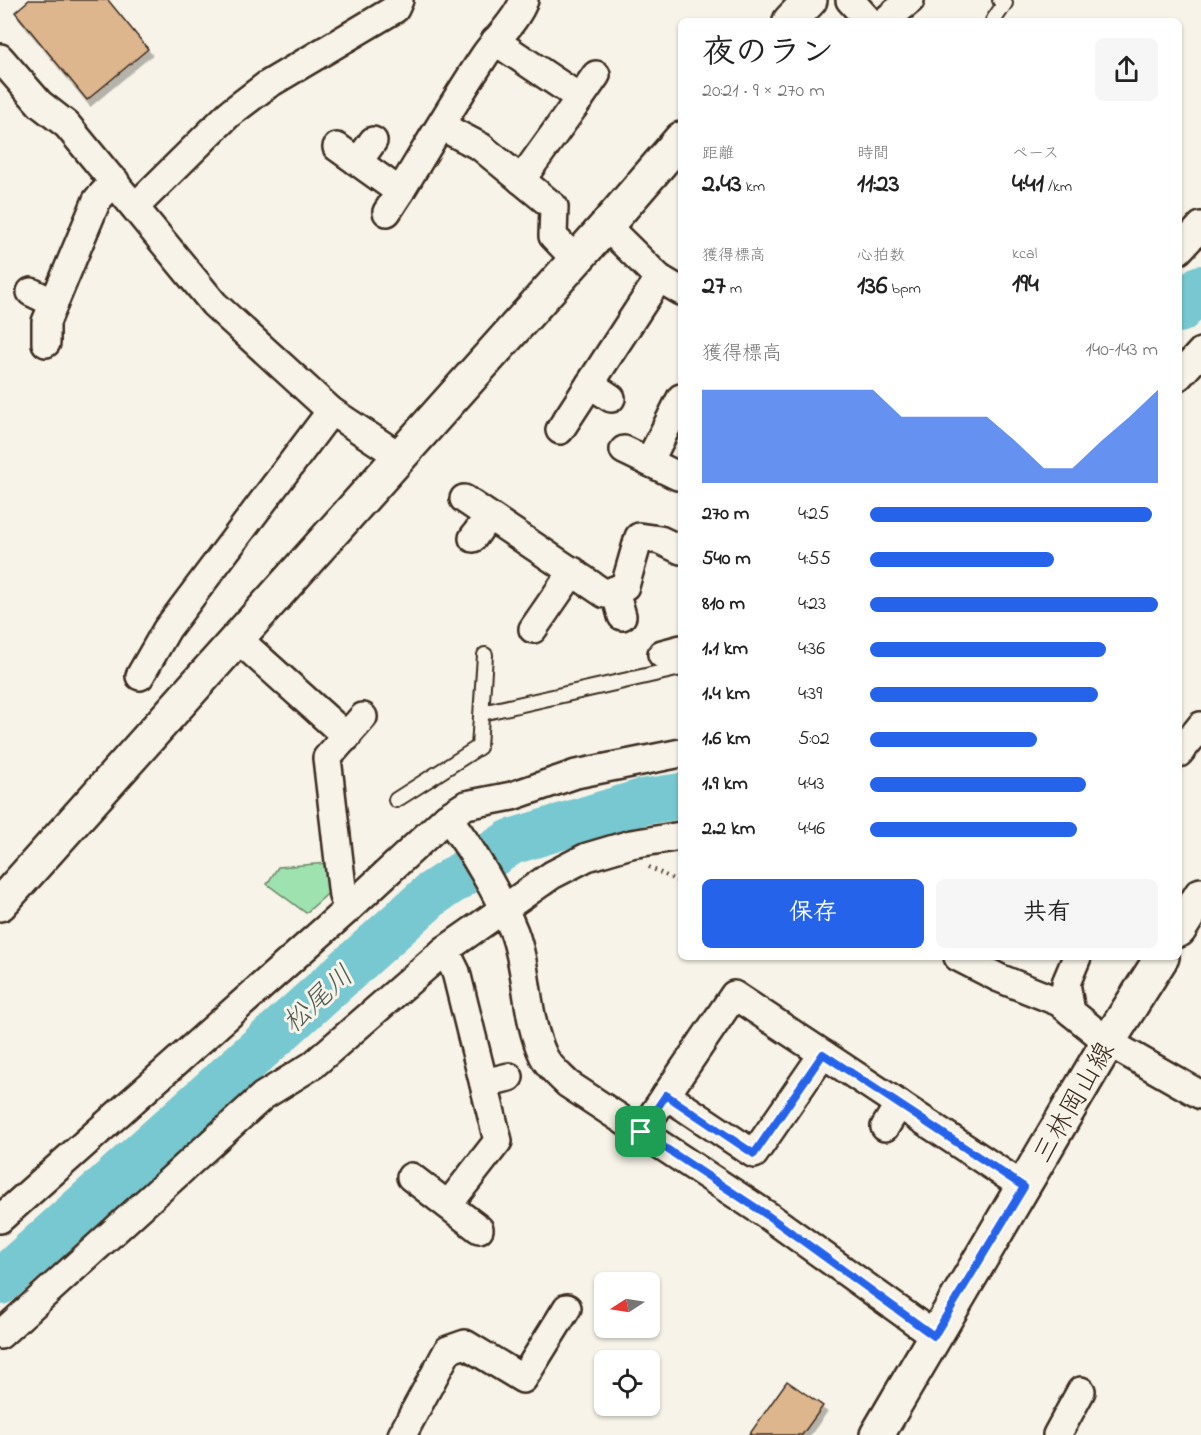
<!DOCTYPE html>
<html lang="ja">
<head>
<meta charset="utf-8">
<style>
	body { margin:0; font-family:"Indie Flower","Klee One",sans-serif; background:#f6f6f6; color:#222; height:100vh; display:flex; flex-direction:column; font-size:22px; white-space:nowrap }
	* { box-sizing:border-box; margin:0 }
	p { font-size:20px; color:#767676 }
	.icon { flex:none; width:33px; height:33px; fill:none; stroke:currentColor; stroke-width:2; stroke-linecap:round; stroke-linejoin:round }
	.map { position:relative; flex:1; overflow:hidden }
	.panel { position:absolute; left:678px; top:18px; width:504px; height:942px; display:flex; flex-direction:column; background:#fff; border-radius:9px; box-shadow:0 2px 4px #0004 }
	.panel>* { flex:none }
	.needle { width:39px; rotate:258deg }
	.controls { position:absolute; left:594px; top:1272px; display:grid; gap:12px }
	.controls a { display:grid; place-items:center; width:66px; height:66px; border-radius:9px; background:#fff; box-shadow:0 2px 4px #0004; font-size:30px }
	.pin { position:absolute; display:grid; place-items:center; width:51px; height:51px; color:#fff; margin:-26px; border-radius:12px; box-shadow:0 3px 9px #0006 }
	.round { display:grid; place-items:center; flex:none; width:63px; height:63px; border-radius:9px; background:#f6f6f6 }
	.head { display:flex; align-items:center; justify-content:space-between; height:102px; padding:0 24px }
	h1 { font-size:33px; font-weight:700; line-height:45px }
	.figures { display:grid; grid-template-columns:repeat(3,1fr); gap:9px; height:102px; padding:6px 24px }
	.figures div { display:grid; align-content:center }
	.figures b { font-size:26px; font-weight:700 }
	.figures small { font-size:16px; font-weight:400 }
	.figures p { font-size:16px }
	.chart { height:168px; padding:12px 24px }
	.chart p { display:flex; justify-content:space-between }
	.chart svg { width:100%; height:108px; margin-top:6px; fill:#2563eb; opacity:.7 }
	.primary-button { display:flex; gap:12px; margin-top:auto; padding:12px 24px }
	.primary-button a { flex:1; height:69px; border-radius:9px; background:#2563eb; color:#fff; font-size:24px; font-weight:700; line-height:69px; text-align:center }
	.primary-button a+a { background:#f6f6f6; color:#222 }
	ul { padding:0 24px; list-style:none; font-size:20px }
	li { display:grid; grid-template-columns:96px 72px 1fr; align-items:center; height:45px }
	li i { height:15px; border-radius:8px; background:#2563eb }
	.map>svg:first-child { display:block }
	.green { fill:#9de2af; stroke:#6c8666; stroke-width:1.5 }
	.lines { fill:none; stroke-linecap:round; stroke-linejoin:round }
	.river { stroke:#77c8d0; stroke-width:46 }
	.building { fill:#ddb68e; stroke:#3b2a1e; stroke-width:1.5; filter:url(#shadow) }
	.service-casing { stroke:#3b2a1e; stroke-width:18 }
	.minor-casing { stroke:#3b2a1e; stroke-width:32 }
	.tertiary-casing { stroke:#3b2a1e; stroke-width:38 }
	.secondary-casing { stroke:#3b2a1e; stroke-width:38 }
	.path { stroke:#3b2a1e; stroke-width:4; stroke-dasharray:1.5 4.5; stroke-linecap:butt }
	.service { stroke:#f7f3e8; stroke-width:14 }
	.minor { stroke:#f7f3e8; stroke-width:27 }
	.tertiary { stroke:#f7f3e8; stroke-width:33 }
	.secondary { stroke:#f7f3e8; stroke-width:33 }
	.route-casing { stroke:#fff; stroke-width:12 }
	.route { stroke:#2563eb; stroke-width:8 }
	.labels { text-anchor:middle; stroke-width:6; stroke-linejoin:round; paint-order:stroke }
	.street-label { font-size:27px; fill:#3b2a1e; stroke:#f7f3e8 }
	.water-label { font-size:28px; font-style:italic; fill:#4d5953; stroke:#f7f3e8 }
</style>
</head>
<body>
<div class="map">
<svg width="1201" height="1435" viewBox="0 0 1201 1435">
	<defs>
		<filter id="shadow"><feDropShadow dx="3.5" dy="6" stdDeviation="0" flood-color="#0004"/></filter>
	</defs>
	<rect width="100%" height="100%" fill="#f7f3e8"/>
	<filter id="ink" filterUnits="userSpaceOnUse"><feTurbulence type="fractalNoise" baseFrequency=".0167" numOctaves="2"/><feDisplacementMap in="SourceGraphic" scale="12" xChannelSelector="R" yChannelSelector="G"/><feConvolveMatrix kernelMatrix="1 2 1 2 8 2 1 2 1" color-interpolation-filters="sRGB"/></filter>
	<g filter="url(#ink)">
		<path class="green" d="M328,863L333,889L306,913L267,884L278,867Z"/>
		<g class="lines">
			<g class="river">
				<path d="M1179,310L1201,288"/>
				<path d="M0,1282L432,894L511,842L642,802L681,796"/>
			</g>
		</g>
		<g class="building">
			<path d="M29,0H108L148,49L87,100L15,12Z"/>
			<path d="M787,1381L823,1406L802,1435H749Z"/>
		</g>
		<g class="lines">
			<g class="service-casing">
				<g id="service">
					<path d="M993,21L1005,3L1000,0"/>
					<path d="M482,713L681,668"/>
					<path d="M396,800L479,747L485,655"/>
				</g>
			</g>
			<g class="minor-casing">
				<g id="minor">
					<path d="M850,0L869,21"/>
					<path d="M885,21L910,0"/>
					<path d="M495,41L580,98L521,180"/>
					<path d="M0,58L40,104L67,125L214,304L331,411L399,456"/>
					<path d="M580,98L596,75"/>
					<path d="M441,126L481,147L554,207L553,236L576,260"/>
					<path d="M337,147L400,192C428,146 455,100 485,55C497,38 518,18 524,0"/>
					<path d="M358,162L373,141"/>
					<path d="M135,207L229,114L267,85L395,9L399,0"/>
					<path d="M387,212L400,192"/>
					<path d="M606,226L659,278L681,291"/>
					<path d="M1179,250L1201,226"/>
					<path d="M31,292L54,303"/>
					<path d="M46,343V322L97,200L115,181"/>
					<path d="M1179,376L1201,352"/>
					<path d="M590,384L611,398"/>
					<path d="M560,430L659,278"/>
					<path d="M624,450L649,462"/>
					<path d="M678,476L649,462L681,398"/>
					<path d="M464,499L605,594L625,586L639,537L660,540L681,550"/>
					<path d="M473,538L488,517"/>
					<path d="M615,590L622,616"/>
					<path d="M533,629L573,571"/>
					<path d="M238,639L347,737"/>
					<path d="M662,654L681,649"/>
					<path d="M140,676L167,629L331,411"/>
					<path d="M1179,753L1201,726"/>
					<path d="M447,817C470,845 500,897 514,932C529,972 525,1018 544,1057C549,1067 560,1076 568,1084L767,1215L935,1336"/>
					<path d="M348,909L343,896L327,758L363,717"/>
					<path d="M445,950L456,972L498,1141L448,1205"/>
					<path d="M958,957L999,978L1059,1002L1071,1012"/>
					<path d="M1077,957L1066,983L1071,1012L1108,1042L1201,1095"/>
					<path d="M484,1083L509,1077"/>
					<path d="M666,1095L754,1154L823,1054"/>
					<path d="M885,1127L899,1104"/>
					<path d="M641,1132L734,995L1024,1187"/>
					<path d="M411,1177L479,1229"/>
					<path d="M0,1219L348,909L447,817L466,805L512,796L576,774L681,753"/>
					<path d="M0,1335L263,1096L313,1065L445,950L552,875L587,857L631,844L681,836"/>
					<path d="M402,1435L448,1350L465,1344L523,1379L567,1308"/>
					<path d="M1057,1435L1081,1391"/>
				</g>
			</g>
			<g class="tertiary-casing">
				<g id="tertiary">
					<path d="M790,21L810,0"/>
					<path d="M0,904L606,226L681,139"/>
				</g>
			</g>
			<g class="secondary-casing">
				<g id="secondary">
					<path d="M1179,930L1201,895"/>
					<path d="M877,1435L1108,1042L1162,957"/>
				</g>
			</g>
			<path class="path" d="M649,867L681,883"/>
			<use href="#service" class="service"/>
			<use href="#minor" class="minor"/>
			<use href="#tertiary" class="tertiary"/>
			<use href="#secondary" class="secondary"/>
		</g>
	</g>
	<g class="lines" filter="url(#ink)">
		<g class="route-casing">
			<path id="route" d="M823,1054L1024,1187L934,1336L767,1215L641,1132L666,1095L754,1154Z"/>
		</g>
		<use href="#route" class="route"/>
	</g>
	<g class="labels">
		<g class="street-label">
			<text transform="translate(1073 1102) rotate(-60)" y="9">三林岡山線</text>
		</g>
		<g class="water-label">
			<text transform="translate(317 998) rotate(-42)" y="10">松尾川</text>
		</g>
	</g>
</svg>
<div class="controls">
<a><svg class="needle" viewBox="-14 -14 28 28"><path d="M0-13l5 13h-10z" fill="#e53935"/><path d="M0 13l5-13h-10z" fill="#767676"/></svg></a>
<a><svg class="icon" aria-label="locate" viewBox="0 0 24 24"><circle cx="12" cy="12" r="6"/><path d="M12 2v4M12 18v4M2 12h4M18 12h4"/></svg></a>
</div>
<div class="pin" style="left:641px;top:1132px;background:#1e9e55"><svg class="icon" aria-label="arrive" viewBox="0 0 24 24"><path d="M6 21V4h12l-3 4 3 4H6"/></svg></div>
<section class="panel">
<div class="head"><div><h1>夜のラン</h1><p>20:21 · 9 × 270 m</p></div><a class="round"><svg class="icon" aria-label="share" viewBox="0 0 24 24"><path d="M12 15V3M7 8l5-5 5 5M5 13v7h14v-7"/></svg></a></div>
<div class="figures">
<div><p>距離</p><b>2.43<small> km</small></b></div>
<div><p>時間</p><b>11:23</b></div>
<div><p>ペース</p><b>4:41<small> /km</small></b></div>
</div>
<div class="figures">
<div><p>獲得標高</p><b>27<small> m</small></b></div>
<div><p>心拍数</p><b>136<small> bpm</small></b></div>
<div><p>kcal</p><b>194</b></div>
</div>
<div class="chart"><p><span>獲得標高</span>140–143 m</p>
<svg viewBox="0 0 160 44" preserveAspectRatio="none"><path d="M0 44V6L10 6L20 6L30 6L40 6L50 6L60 6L70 17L80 17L90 17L100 17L110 27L120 38L130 38L140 27L150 17L160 6V44z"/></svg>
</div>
<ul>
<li><b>270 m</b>4:25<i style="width:98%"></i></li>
<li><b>540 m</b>4:55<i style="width:64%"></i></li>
<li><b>810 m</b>4:23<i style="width:100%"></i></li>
<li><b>1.1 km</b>4:36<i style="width:82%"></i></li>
<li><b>1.4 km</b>4:39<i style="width:79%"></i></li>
<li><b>1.6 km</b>5:02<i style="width:58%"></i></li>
<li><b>1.9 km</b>4:43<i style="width:75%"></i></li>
<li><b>2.2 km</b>4:46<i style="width:72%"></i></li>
</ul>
<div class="primary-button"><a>保存</a><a>共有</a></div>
</section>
</div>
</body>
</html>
